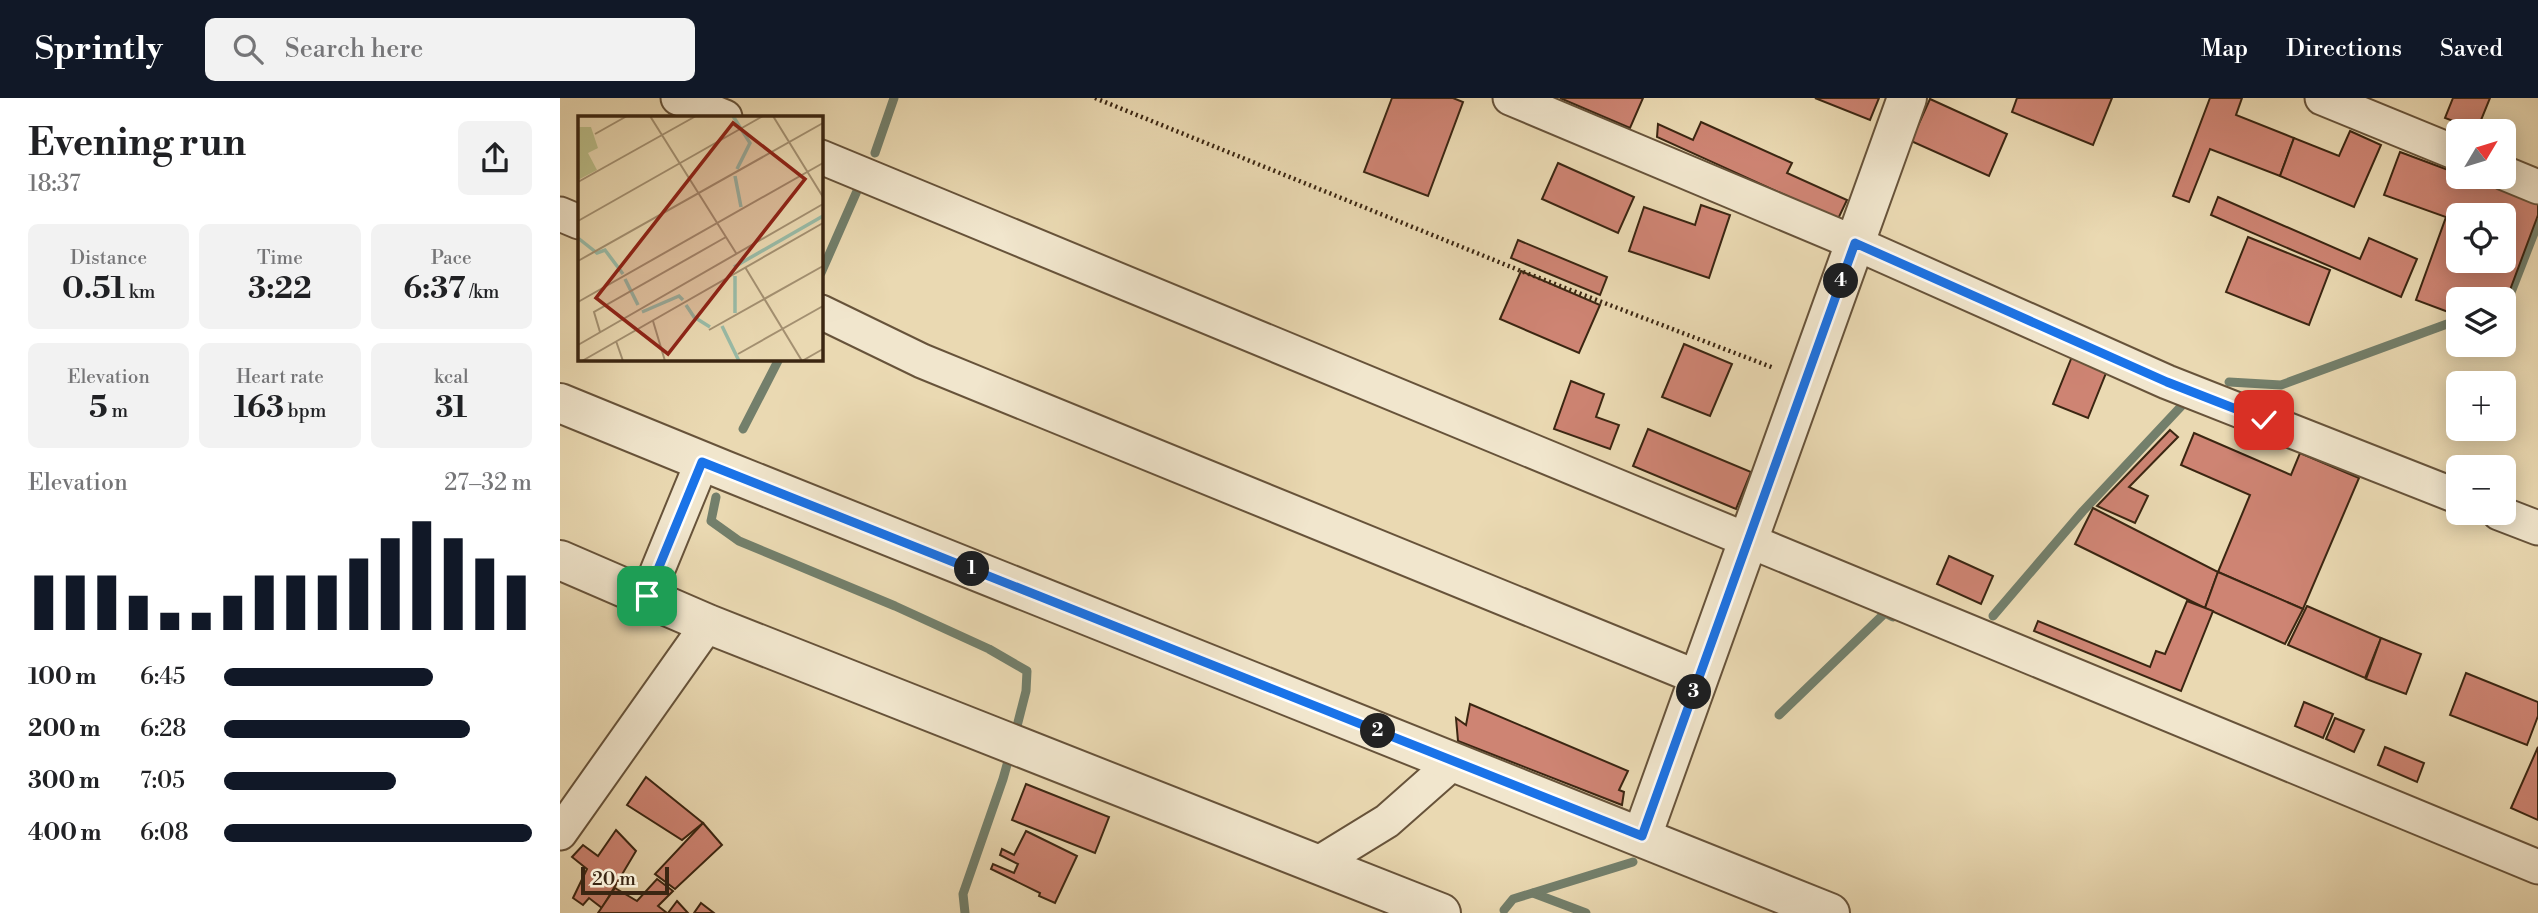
<!DOCTYPE html>
<html lang="en">
<head>
<meta charset="utf-8">
<style>
	body { margin:0; font-family:"Libre Bodoni",serif; background:#f2f2f2; color:#202124; height:100vh; display:flex; flex-direction:column; font-size:26px; white-space:nowrap }
	* { box-sizing:border-box; margin:0 }
	p { font-size:23px; color:#757577 }
	.icon { flex:none; width:38px; height:38px; fill:none; stroke:currentColor; stroke-width:2; stroke-linecap:round; stroke-linejoin:round }
	.map { position:relative; flex:1; overflow:hidden }
	.details { display:flex; flex-direction:column; background:#fff; width:560px }
	.details>* { flex:none }
	.needle { width:46px; rotate:52deg }
	.tools { position:absolute; left:1886px; top:21px; display:grid; gap:14px }
	.tools a { display:grid; place-items:center; width:70px; height:70px; border-radius:10px; background:#fff; box-shadow:0 4px 18px #0003; font-size:35px }
	.scale { position:absolute; left:21px; bottom:18px; width:88px; box-sizing:border-box; padding-left:7px; border:4px solid #3b2612; border-top:0; font-size:19px; line-height:24px; white-space:nowrap; color:#3b2612; -webkit-text-stroke:5px #f1e6cd; paint-order:stroke }
	.pin { position:absolute; display:grid; place-items:center; width:60px; height:60px; color:#fff; margin:-30px; border-radius:14px; box-shadow:0 4px 10px #0006 }
	.km { position:absolute; width:35px; height:35px; margin:-18px; border-radius:50%; background:#222; color:#fff; font-size:19px; line-height:35px; text-align:center }
	.round { display:grid; place-items:center; flex:none; width:74px; height:74px; border-radius:10px; background:#f2f2f2 }
	.head { display:flex; align-items:center; justify-content:space-between; height:119px; padding:0 28px }
	h1 { font-size:38px; font-weight:800; line-height:52px }
	.stats { display:grid; grid-template-columns:repeat(3,1fr); gap:10px; height:119px; padding:7px 28px }
	.stats div { display:grid; align-content:center; border-radius:10px; background:#f2f2f2; text-align:center }
	.stats b { font-size:30px; font-weight:800 }
	.stats small { font-size:19px; font-weight:400 }
	.stats p { font-size:19px }
	.chart { height:196px; padding:14px 28px }
	.chart p { display:flex; justify-content:space-between }
	.chart svg { width:100%; height:126px; margin-top:7px; stroke:#111827; stroke-width:6 }
	ul { padding:0 28px; list-style:none; font-size:23px }
	li { display:grid; grid-template-columns:112px 84px 1fr; align-items:center; height:52px }
	li i { height:18px; border-radius:9px; background:#111827 }
	header { display:flex; align-items:center; gap:42px; box-sizing:border-box; height:98px; padding:0 35px; background:#111827; color:#fff }
	header strong { font-size:33px }
	nav { display:flex; gap:38px; margin-inline-start:auto; font-size:24px }
	.search { width:490px; height:63px; background:#f2f2f2; display:flex; align-items:center; gap:18px; box-sizing:border-box; padding:0 24px; border-radius:10px; color:#757577; font-size:26px }
	main { display:flex; flex:1; min-height:0 }
	.map>svg:first-child { display:block }
	.lines { fill:none; stroke-linecap:round; stroke-linejoin:round }
	.stream { stroke:#737f6b; stroke-width:9 }
	.building { fill:#ce8473; stroke:#3b2612; stroke-width:2; fill-rule:evenodd }
	.minor-casing { stroke:#67533a; stroke-width:37 }
	.tertiary-casing { stroke:#67533a; stroke-width:42 }
	.path { stroke:#3b2612; stroke-width:4.5; stroke-dasharray:2 3.5; stroke-linecap:butt }
	.minor { stroke:#f1e6cd; stroke-width:33 }
	.tertiary { stroke:#f1e6cd; stroke-width:38 }
	.route-casing { stroke:#fff; stroke-width:14 }
	.route { stroke:#1a73e8; stroke-width:9 }
	.inset-river { fill:none; stroke:#99bba7; stroke-width:3.5 }
	.inset-road { fill:none; stroke:#a49172; stroke-width:2 }
	.view { fill:#8f2418; fill-opacity:0.15; stroke:#8f2418; stroke-width:3.5 }
	.inset-edge { fill:none; stroke:#3b2612; stroke-width:3.5 }
</style>
</head>
<body>
<header>
<strong>Sprintly</strong>
<div class="search"><svg class="icon" aria-label="search" viewBox="0 0 24 24"><circle cx="10" cy="10" r="6"/><path d="M15 15l6 6"/></svg>Search here</div>
<nav><a>Map</a><a>Directions</a><a>Saved</a></nav>
</header>
<main>
<section class="details">
<div class="head"><div><h1>Evening run</h1><p>18:37</p></div><a class="round"><svg class="icon" aria-label="share" viewBox="0 0 24 24"><path d="M12 15V3M7 8l5-5 5 5M5 13v7h14v-7"/></svg></a></div>
<div class="stats">
<div><p>Distance</p><b>0.51<small> km</small></b></div>
<div><p>Time</p><b>3:22</b></div>
<div><p>Pace</p><b>6:37<small> /km</small></b></div>
</div>
<div class="stats">
<div><p>Elevation</p><b>5<small> m</small></b></div>
<div><p>Heart rate</p><b>163<small> bpm</small></b></div>
<div><p>kcal</p><b>31</b></div>
</div>
<div class="chart"><p><span>Elevation</span>27–32 m</p>
<svg viewBox="0 0 160 44" preserveAspectRatio="none"><path d="M5 44V25M15 44V25M25 44V25M35 44V32M45 44V38M55 44V38M65 44V32M75 44V25M85 44V25M95 44V25M105 44V19M115 44V12M125 44V6M135 44V12M145 44V19M155 44V25"/></svg>
</div>
<ul>
<li><b>100 m</b>6:45<i style="width:68%"></i></li>
<li><b>200 m</b>6:28<i style="width:80%"></i></li>
<li><b>300 m</b>7:05<i style="width:56%"></i></li>
<li><b>400 m</b>6:08<i style="width:100%"></i></li>
</ul>
</section>
<div class="map">
<svg width="1978" height="815" viewBox="0 0 1978 815">
	<rect width="100%" height="100%" fill="#ead9b2"/>
	<filter id="stains"><feTurbulence type="fractalNoise" baseFrequency=".00286" numOctaves="4"/><feColorMatrix values="0 0 0 0 .2 0 0 0 0 .09 0 0 0 0 .02 0 0 0 .5 -.17"/></filter>
	<radialGradient id="worn" r=".72"><stop offset=".6" stop-color="#630" stop-opacity="0"/><stop offset="1" stop-color="#630" stop-opacity=".3"/></radialGradient>
	<g class="lines">
		<g class="stream">
			<path d="M315,55L334,0"/>
			<path d="M261,175L297,93"/>
			<path d="M1944,212L1978,125"/>
			<path d="M1669,284L1721,287L1887,226L1899,229"/>
			<path d="M183,331L219,261"/>
			<path d="M156,399L151,423L179,443L335,508L429,551L467,573L466,593L455,636"/>
			<path d="M1433,518L1523,413L1628,301"/>
			<path d="M1219,617L1325,515L1333,519"/>
			<path d="M973,795L1026,815"/>
			<path d="M944,812L953,801L1073,764"/>
			<path d="M405,815L403,796L443,681L450,656"/>
		</g>
	</g>
	<g class="building">
		<path d="M832,0H893L903,4L868,98L804,74Z"/>
		<path d="M1000,0H1083L1070,30Z"/>
		<path d="M1255,0H1319L1310,22Z"/>
		<path d="M1457,0H1552L1533,47L1452,14Z"/>
		<path d="M1650,0H1682L1676,17L1734,40L1720,78L1650,51L1629,104L1613,98Z"/>
		<path d="M1893,0H1930L1917,32L1885,20Z"/>
		<path d="M1370,1L1447,36L1429,78L1351,43Z"/>
		<path d="M1141,24L1232,65L1227,75L1287,102L1278,121L1097,39L1098,26L1133,42Z"/>
		<path d="M1790,33L1821,47L1794,109L1720,78L1734,40L1779,58Z"/>
		<path d="M1840,54L1899,76V79H1907L1978,105V117L1944,208V201H1899V218L1856,202L1886,119L1824,97ZM1899,117H1944V163H1899Z"/>
		<path d="M998,65L1074,99L1058,135L982,101Z"/>
		<path d="M1658,99L1800,161L1809,140L1857,161L1841,199L1651,117Z"/>
		<path d="M1141,107L1170,117L1149,180L1069,153L1084,109L1135,127Z"/>
		<path d="M1688,139L1770,172L1749,227L1666,194Z"/>
		<path d="M958,142L1047,179L1040,197L951,160Z"/>
		<path d="M961,173L1040,207L1019,255L940,221Z"/>
		<path d="M1124,246L1172,266L1150,318L1102,299Z"/>
		<path d="M1513,256L1548,270L1528,320L1493,306Z"/>
		<path d="M1011,283L1044,296L1036,319L1059,327L1050,351L994,331Z"/>
		<path d="M1088,331L1191,374L1176,411L1073,368Z"/>
		<path d="M1610,332L1618,339L1569,389L1588,398L1575,425L1537,408Z"/>
		<path d="M1634,335L1731,377L1740,355L1799,380L1743,511L1658,474L1690,397L1621,367Z"/>
		<path d="M1533,410L1658,474L1645,510L1515,446Z"/>
		<path d="M1389,458L1433,478L1421,506L1377,486Z"/>
		<path d="M1658,474L1743,511L1725,546L1645,510Z"/>
		<path d="M1627,503L1653,513L1621,593L1474,533L1478,523L1590,569L1596,553L1605,556Z"/>
		<path d="M1747,508L1821,540L1805,580L1728,547Z"/>
		<path d="M1821,540L1861,556L1846,596L1806,581Z"/>
		<path d="M1906,575L1978,604V618L1967,647L1890,617Z"/>
		<path d="M1744,604L1773,616L1763,640L1735,628Z"/>
		<path d="M910,606L1068,673L1059,692L1064,694L1062,707L898,643L896,620L906,627Z"/>
		<path d="M1775,620L1804,632L1794,654L1766,641Z"/>
		<path d="M1825,649L1864,665L1857,684L1818,667Z"/>
		<path d="M1978,649V722L1951,710Z"/>
		<path d="M86,679L143,725L122,742L67,707Z"/>
		<path d="M466,686L549,719L535,755L452,722Z"/>
		<path d="M143,725L162,747L115,791L95,776Z"/>
		<path d="M56,732L76,753L42,810L29,800L23,807L13,800L27,771L12,759L23,747L38,758Z"/>
		<path d="M466,733L517,758L495,805L479,798L480,795L431,771L433,766L454,775L458,766L440,757L442,751L454,757Z"/>
		<path d="M97,781L113,793L98,808L107,815H38L55,790L77,803Z"/>
		<path d="M117,803L128,815H108Z"/>
		<path d="M141,805L154,815H134Z"/>
	</g>
	<g class="lines">
		<g class="minor-casing">
			<g id="minor">
				<path d="M118,0L165,19"/>
				<path d="M950,0L1295,145L1607,284L1899,399"/>
				<path d="M1762,0L1899,56"/>
				<path d="M261,59L1978,769"/>
				<path d="M1944,75L1978,89"/>
				<path d="M0,116L19,124"/>
				<path d="M261,214L362,263L1139,580"/>
				<path d="M1939,415L1978,430"/>
				<path d="M87,498L142,364"/>
				<path d="M0,735L148,526"/>
				<path d="M757,766L827,723L895,663"/>
			</g>
		</g>
		<g class="tertiary-casing">
			<g id="tertiary">
				<path d="M0,305L164,372L1270,815"/>
				<path d="M0,462L148,526L881,815"/>
				<path d="M1082,738L1347,0"/>
			</g>
		</g>
		<path class="path" d="M535,0L961,173L1214,270"/>
		<use href="#minor" class="minor"/>
		<use href="#tertiary" class="tertiary"/>
	</g>
	<g class="lines">
		<g class="route-casing">
			<path id="route" d="M87,498L142,364L1082,738L1295,145L1607,284L1704,322"/>
		</g>
		<use href="#route" class="route"/>
	</g>
	<g transform="translate(18 18)">
		<rect width="245" height="245" fill="#ead9b2"/>
		<path d="M0,11H13L20,32L10,37L19,54L0,64Z" fill="#bbbe89"/>
		<path class="inset-river" d="M155,0L172,27L159,53M157,60L163,91M0,122L19,137L27,134L45,158M156,151L245,100M157,160V197M47,163L60,189M108,189L116,201L132,211M64,196L101,180L105,184M144,210L161,245"/>
		<path class="inset-road" d="M72,0L158,137M195,0L245,81M17,18L49,0M0,66L118,0M0,105L185,0M0,145L245,7M167,151L224,245M0,186L245,47M75,205L87,245M131,214L245,150M22,216L16,196L148,121M38,225L45,245M0,229L245,88M160,238L245,190M4,245L245,107M224,245L245,233"/>
		<path class="view" d="M155,7L227,63L90,238L18,182Z"/>
		<rect width="245" height="245" class="inset-edge"/>
	</g>
	<rect width="100%" height="100%" filter="url(#stains)"/>
	<rect width="100%" height="100%" fill="url(#worn)"/>
</svg>
<div class="tools">
<a><svg class="needle" viewBox="-14 -14 28 28"><path d="M0-13l5 13h-10z" fill="#e53935"/><path d="M0 13l5-13h-10z" fill="#757577"/></svg></a>
<a><svg class="icon" aria-label="locate" viewBox="0 0 24 24"><circle cx="12" cy="12" r="6"/><path d="M12 2v4M12 18v4M2 12h4M18 12h4"/></svg></a>
<a><svg class="icon" aria-label="layers" viewBox="0 0 24 24"><path d="M12 4l9 5-9 5-9-5zM3 14l9 5 9-5"/></svg></a>
<a>+</a>
<a>−</a>
</div>
<div class="scale">20 m</div>
<div class="pin" style="left:87px;top:498px;background:#1e9e55"><svg class="icon" aria-label="arrive" viewBox="0 0 24 24"><path d="M6 21V4h12l-3 4 3 4H6"/></svg></div>
<div class="pin" style="left:1704px;top:322px;background:#d93025"><svg class="icon" aria-label="check" viewBox="0 0 24 24"><path d="M5 12l5 5 9-10"/></svg></div>
<b class="km" style="left:412px;top:471px">1</b>
<b class="km" style="left:818px;top:633px">2</b>
<b class="km" style="left:1134px;top:594px">3</b>
<b class="km" style="left:1281px;top:183px">4</b>
</div>
</main>
</body>
</html>
